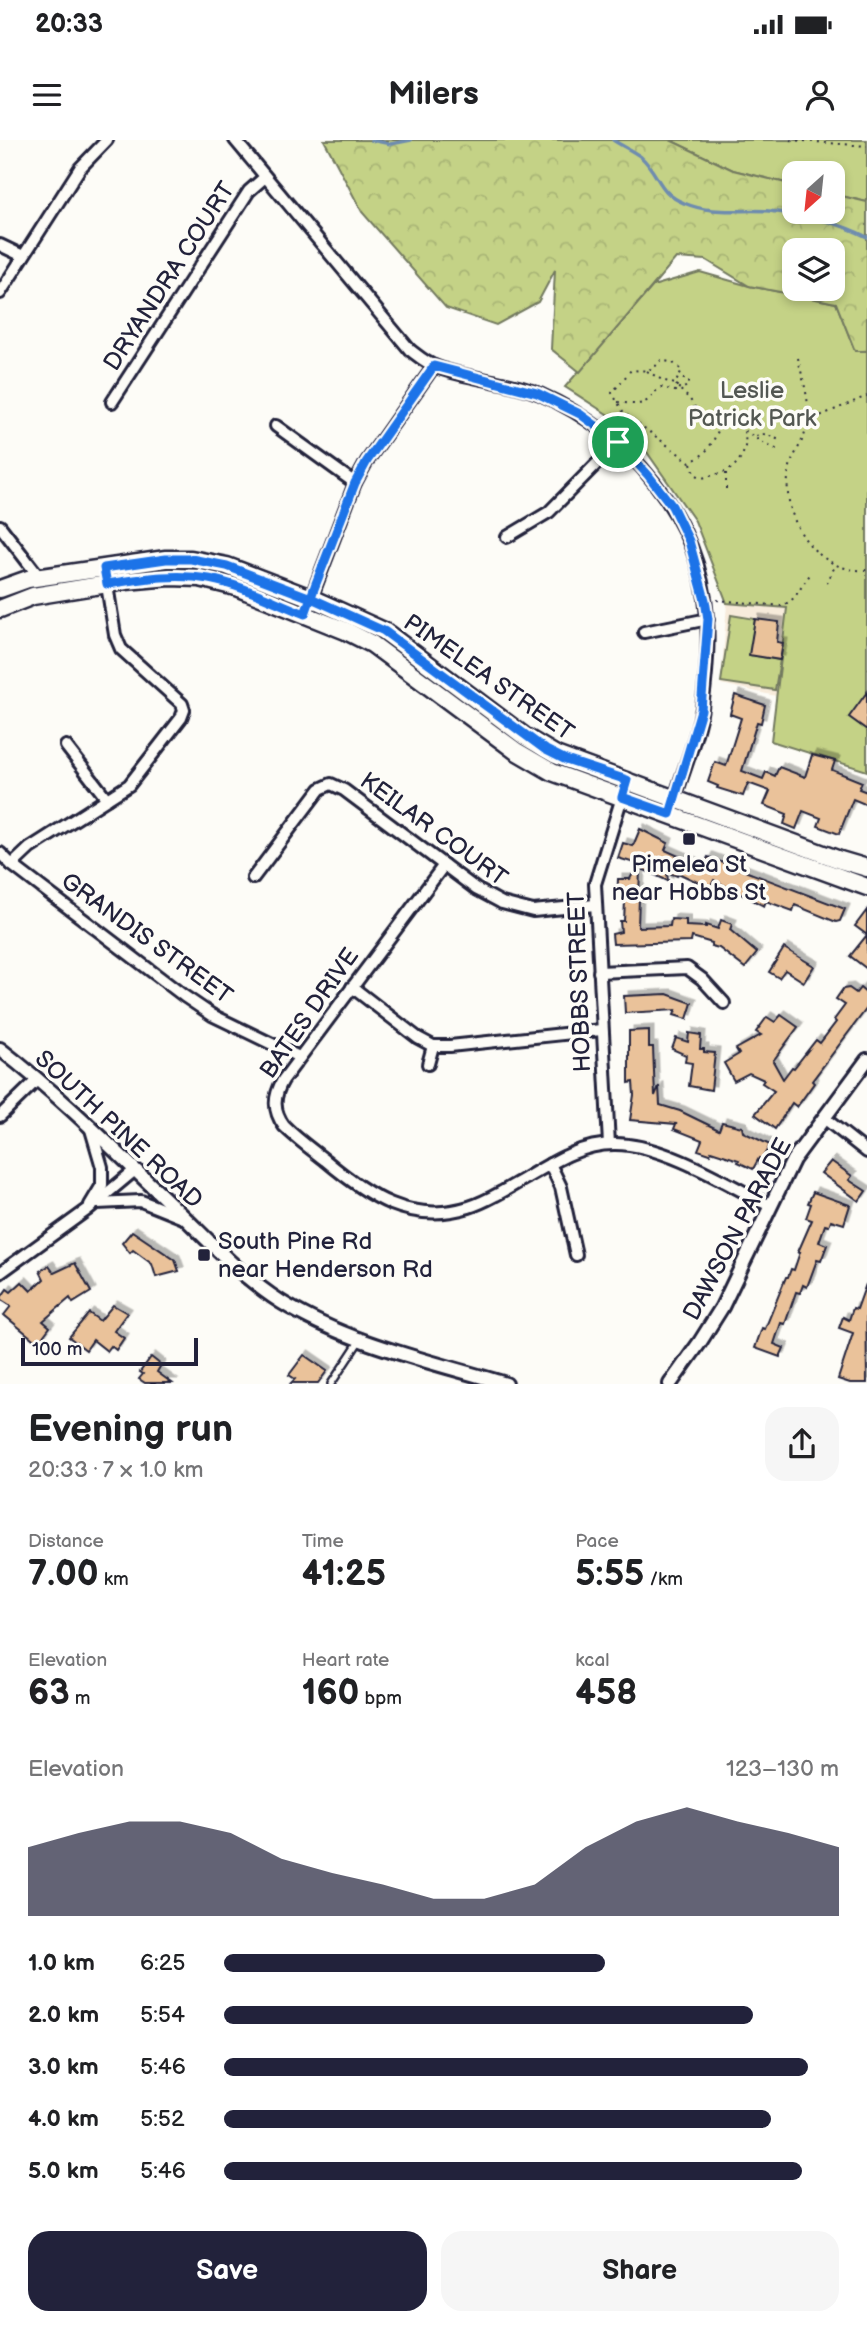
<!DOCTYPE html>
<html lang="en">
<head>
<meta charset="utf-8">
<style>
	body { margin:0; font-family:"Balsamiq Sans",sans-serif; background:#f6f6f6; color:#202124; height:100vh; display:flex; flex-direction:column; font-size:26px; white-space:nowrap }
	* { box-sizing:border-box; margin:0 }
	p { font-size:23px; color:#757577 }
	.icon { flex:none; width:38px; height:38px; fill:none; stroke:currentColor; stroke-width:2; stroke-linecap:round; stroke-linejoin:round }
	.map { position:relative; height:1244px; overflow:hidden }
	.drawer { display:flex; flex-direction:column; background:#fff; flex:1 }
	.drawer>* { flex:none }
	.needle { width:46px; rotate:207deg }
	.buttons { position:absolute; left:782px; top:21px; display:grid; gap:14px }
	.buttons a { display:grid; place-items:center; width:63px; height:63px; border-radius:14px; background:#fff; box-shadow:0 4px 10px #0003; font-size:35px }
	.scale { position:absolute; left:21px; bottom:18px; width:177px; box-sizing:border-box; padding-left:7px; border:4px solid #22223b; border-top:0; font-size:19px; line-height:24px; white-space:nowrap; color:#22223b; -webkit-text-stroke:5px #fdfcf7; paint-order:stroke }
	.pin { position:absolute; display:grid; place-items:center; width:60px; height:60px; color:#fff; margin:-30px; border:4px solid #fff; border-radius:50%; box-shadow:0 2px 7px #0007 }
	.round { display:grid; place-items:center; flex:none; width:74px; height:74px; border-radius:21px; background:#f6f6f6 }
	.overview { display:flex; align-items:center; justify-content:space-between; height:119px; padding:0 28px }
	h1 { font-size:38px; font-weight:800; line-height:52px }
	.figures { display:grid; grid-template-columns:repeat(3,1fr); gap:10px; height:119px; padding:7px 28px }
	.figures div { display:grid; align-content:center }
	.figures b { font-size:35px; font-weight:800 }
	.figures small { font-size:19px; font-weight:400 }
	.figures p { font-size:19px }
	.chart { height:196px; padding:14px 28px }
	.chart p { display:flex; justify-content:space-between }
	.chart svg { width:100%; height:126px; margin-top:7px; fill:#22223b; opacity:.7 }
	.primary-button { display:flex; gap:14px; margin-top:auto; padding:14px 28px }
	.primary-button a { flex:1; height:80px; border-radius:21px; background:#22223b; color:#fff; font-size:28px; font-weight:800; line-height:80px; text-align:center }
	.primary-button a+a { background:#f6f6f6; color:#202124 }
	ul { padding:0 28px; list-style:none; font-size:23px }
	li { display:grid; grid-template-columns:112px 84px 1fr; align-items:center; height:52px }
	li i { height:18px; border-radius:9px; background:#22223b }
	.status { display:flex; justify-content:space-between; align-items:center; height:49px; padding:0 35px; background:#fff; direction:ltr }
	.status svg { height:19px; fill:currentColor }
	header { display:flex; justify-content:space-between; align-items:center; height:91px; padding:0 28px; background:#fff; font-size:32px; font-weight:800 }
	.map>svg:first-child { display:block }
	.built { fill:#f7ebdb }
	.green { fill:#c4d286; stroke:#737a60; stroke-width:2 }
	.forest { fill:url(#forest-crowns); stroke:#737a60; stroke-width:2; fill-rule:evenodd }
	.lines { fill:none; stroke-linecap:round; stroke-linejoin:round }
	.stream { stroke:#6e8caf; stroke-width:3.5 }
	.building { fill:#eac29a; stroke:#22223b; stroke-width:2; filter:url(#shadow) }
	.service-casing { stroke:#22223b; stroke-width:10 }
	.minor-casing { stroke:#22223b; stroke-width:16 }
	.tertiary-casing { stroke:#22223b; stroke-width:18 }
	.primary-casing { stroke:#22223b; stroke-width:21 }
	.path { stroke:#22223b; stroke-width:2; stroke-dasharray:2 5; stroke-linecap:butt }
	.service { stroke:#fdfcf7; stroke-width:5 }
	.minor { stroke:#fdfcf7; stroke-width:10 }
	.tertiary { stroke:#fdfcf7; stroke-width:12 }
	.primary { stroke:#fdfcf7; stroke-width:16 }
	.route-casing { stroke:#fff; stroke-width:14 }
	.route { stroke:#1a73e8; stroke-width:9 }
	.poi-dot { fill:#22223b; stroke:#fdfcf7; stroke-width:2.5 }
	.labels { text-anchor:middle; stroke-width:7; stroke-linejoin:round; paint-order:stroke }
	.street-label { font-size:24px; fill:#22223b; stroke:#fdfcf7 }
	.park-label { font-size:24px; fill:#535752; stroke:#fdfcf7 }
	.poi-label { font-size:24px; fill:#22223b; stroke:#fdfcf7 }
</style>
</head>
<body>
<div class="status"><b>20:33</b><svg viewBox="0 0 49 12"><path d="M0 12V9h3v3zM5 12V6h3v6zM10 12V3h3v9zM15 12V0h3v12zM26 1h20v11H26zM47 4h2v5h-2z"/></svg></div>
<header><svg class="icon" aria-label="menu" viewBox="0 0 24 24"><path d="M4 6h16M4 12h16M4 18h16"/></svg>Milers<svg class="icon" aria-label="person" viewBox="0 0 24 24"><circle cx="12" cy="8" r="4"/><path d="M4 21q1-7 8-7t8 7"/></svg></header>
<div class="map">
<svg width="867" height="1244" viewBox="0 0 867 1244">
	<defs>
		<pattern id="forest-crowns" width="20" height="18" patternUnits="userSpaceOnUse" patternTransform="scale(1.75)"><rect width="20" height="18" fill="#c4d286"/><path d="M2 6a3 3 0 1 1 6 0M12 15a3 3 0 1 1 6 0" fill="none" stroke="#a8b475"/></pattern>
		<filter id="shadow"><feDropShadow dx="4.5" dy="-4.5" stdDeviation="0" flood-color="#0004"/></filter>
	</defs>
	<rect width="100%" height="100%" fill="#fdfcf7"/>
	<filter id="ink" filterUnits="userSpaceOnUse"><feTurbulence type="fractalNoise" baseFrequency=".0143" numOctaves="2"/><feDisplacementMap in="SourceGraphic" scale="14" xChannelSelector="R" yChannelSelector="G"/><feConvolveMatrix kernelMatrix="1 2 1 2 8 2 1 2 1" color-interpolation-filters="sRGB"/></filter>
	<g filter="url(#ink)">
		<path class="built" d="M727,463L787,468L776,556L721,544Z"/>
		<g class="green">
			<path d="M670,0H867V62L833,54V33H794V45L733,30Z"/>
			<path d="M700,132L749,146L836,163L855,211H867V631L771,601L787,468L727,463L695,381L637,298L610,276L565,247L653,146Z"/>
			<path d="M731,475L755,479L750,515L780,520L775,550L721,542Z"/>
		</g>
		<path class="forest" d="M324,0H670L733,30L794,45V72H833V54L867,62V211H855L836,163L749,146L706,120L676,118L580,232L551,209L555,130L538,162L496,185L446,168L362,72ZM794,110H833V149H794Z"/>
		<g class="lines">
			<g class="stream">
				<path d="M371,0L391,4L411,0"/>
				<path d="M613,0C622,6 633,11 641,17C659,33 658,53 684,63C712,75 739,69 769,71C801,74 838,82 867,97"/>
			</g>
		</g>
		<g class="building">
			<path d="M755,479L779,482L777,502L783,503L780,520L749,515Z"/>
			<path d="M867,552V590L849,577Z"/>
			<path d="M735,555L765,565L761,583L757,582L742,631L763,639L766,632L775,636L779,627L805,637L812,615L835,621L832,630L862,642L859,649L867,652V665L853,659L839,694L818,686L821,678L803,671L796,689L784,684L787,674L764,665L770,651L748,643L743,656L717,648L718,646L708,642L715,622L726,626L741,578L730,574Z"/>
			<path d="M640,689L668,703L665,710L703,727L708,717L845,769L840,781L836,782L795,765L793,771L766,761L764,766L714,740L710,748L678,733L677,736L667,732L668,741L640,728L638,787L670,786L671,779L686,780V786L706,787V785L718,789L721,780L732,784L730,790L757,813L745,828L719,808L711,806L712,803L692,797L691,802L613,804L612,794L621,792L620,781H624L625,761L617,760L618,739H630L638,724L618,718L623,703L633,706Z"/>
			<path d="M867,770V829L850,816L867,795L855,786Z"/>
			<path d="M784,808L814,826L804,842L785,830L779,838L769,832Z"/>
			<path d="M849,848L856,853L860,848L867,854V868L812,941L814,943L797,967L792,963L775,989L755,974L774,951L762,943L764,940L749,933L734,941L724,923L739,914L736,909L761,895L756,892L767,877L775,882L781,875L798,887L773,921L783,939L792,927L794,928L816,900L820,903L836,882L834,880L845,865L836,859L843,849Z"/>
			<path d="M667,854L692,863L687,879L674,875L676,870L625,873L624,856Z"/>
			<path d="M649,890V907H653L655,956L659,946L660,965L680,971L719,990L722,982L742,987L743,992L770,1005L762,1019L759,1018L753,1029L738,1022L739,1020L711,1011L710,1014L698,1010L702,1000L674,989L676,984L630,980L634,955L633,942L629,943V891Z"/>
			<path d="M689,893L701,895L700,909H704V912L715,913L711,950L689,946L692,923L685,922L686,915L672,909L676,898L688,902Z"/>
			<path d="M831,1021L852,1036L849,1040L866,1051L859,1061L821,1033Z"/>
			<path d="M813,1052L850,1065L844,1084L831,1080L829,1086L825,1085L819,1102L827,1105L821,1121L817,1120L807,1147L803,1145L800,1153L796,1152L785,1184L781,1183L774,1204L784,1208L780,1217L755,1208L762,1188L765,1189L786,1137H788L791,1129L794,1130L800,1112H798L812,1080L806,1078L811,1064L808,1063Z"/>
			<path d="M132,1091L175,1120L179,1131L156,1137L152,1124L133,1110L130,1113L122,1103Z"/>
			<path d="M75,1123L91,1152L73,1163L70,1158L43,1181L50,1187L38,1203L4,1175L11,1166L0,1159L7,1149L11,1152L22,1142L31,1151L44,1139L40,1131L49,1126L54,1133Z"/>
			<path d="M866,1144L867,1243H850L838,1239L853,1193L839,1188L843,1177L849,1180L853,1168L857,1169Z"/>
			<path d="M113,1165L127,1173L114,1191L124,1198L116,1210L111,1206L107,1211L93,1200L86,1210L69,1197L89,1173L100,1181Z"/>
			<path d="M304,1215L327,1231L318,1243H291L295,1239L289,1235Z"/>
			<path d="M151,1217L161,1225L157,1232L172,1243H145L139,1239L143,1234L140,1232Z"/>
		</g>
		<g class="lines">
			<g class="service-casing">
				<path id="service" d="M331,1244L360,1200"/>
			</g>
			<g class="minor-casing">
				<g id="minor">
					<path d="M235,0L410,210C418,216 427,224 437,227C470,240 507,240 540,254C629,293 700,377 707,477C709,506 706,539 702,568C697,600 682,633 673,665"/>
					<path d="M0,105L23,116"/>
					<path d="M0,153L80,28L107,0"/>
					<path d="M112,262L249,51L265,37"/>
					<path d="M276,286L355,343"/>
					<path d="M0,386L40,438"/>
					<path d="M507,397L549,372L618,302"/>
					<path d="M305,474L355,343L367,321L434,226"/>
					<path d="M644,492L708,479"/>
					<path d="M66,606L107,659"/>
					<path d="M0,713L12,725L184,856L212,875L299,917"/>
					<path d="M12,725L30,708L129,645L181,578L184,570L182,564L121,509L115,495L106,439"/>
					<path d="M444,725L283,940C273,957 273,971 284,986C297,999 311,1009 325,1020C368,1056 410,1085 469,1067C489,1061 508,1048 526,1038C553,1022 581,1004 614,1004C661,1003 728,1044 770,1066"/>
					<path d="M253,738L320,649L331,644L344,650L476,749L502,763L533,771L595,765"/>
					<path d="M599,832L687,828L702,839L724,863"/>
					<path d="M352,847L418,898L433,906H450L601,890"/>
					<path d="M428,924L433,906"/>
					<path d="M0,976L38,939"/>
					<path d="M824,978L867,1012"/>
					<path d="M90,986L102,1027V1045L90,1065"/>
					<path d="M609,1004L595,744L623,654"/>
					<path d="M550,1024L561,1047L576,1115"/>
					<path d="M97,1063L141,1061L181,1077"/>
					<path d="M0,1133L87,1070L135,1030"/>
				</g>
			</g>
			<g class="tertiary-casing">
				<g id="tertiary">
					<path d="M0,909C66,960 121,1017 181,1074C213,1105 243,1138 281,1162C349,1204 430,1221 506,1244"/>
					<path d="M670,1244L700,1202L722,1167L793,1020L867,920"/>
				</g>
			</g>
			<g class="primary-casing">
				<g id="primary">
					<path d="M0,449L28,439L166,419H191L227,426L311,458L384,491L524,596L556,615L840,720L867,728"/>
					<path d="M0,469L33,456L126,441L170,437L200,438L236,447L346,491L372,504L516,611L552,632L867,747"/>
				</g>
			</g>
			<g class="path">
				<path d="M790,0L867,6"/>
				<path d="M798,218C802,238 812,265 807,286C804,302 792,315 789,331C780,378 816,434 867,430"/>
				<path d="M647,231L662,240L675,244L682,230L673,223L661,220C652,232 645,231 631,230L612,253L624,273L690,322C708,315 714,300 721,284L730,282L743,289"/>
				<path d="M676,245C686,257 690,256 697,272L720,283"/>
				<path d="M618,262C627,263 640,267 648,260C653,255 655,251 661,247L678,252L679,248L682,249L689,245V241L681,238"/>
				<path d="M808,281L867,256"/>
				<path d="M756,296L765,294L782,301"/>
				<path d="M691,323L695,334L702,338L725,332"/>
				<path d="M726,349V332C741,323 750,307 743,289L761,302L778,310"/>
				<path d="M827,443L835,426"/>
				<path d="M717,460L783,466L794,458L811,433"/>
			</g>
			<use href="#service" class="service"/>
			<use href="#minor" class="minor"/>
			<use href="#tertiary" class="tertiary"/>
			<use href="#primary" class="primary"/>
		</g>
	</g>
	<g class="lines" filter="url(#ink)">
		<g class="route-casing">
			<path id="route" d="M618,302L580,274L537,253L434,226L367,321L355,343L315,446L305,474C274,462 242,445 209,439C174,433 141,439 107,444L104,428L166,419H191L227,426L311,458L384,491L546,610L566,620L627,640L622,657L670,674L701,570L708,479L705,460L689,401L672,366L648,335L618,302"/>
		</g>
		<use href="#route" class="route"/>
	</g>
	<g class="poi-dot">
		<rect x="682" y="692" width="14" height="14" rx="3.5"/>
		<rect x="197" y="1108" width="14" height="14" rx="3.5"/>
	</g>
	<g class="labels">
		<g class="street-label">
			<text transform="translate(169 136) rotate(-57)" y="8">DRYANDRA COURT</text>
			<text transform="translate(489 537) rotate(35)" y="8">PIMELEA STREET</text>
			<text transform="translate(434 689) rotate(36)" y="8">KEILAR COURT</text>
			<text transform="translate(147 798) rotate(36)" y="8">GRANDIS STREET</text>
			<text transform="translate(579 842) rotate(-92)" y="8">HOBBS STREET</text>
			<text transform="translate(309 873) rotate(-55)" y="8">BATES DRIVE</text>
			<text transform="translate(119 989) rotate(43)" y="8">SOUTH PINE ROAD</text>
			<text transform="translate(737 1089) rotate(-62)" y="8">DAWSON PARADE</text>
		</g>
		<g class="park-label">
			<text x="752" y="258">Leslie<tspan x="752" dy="28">Patrick Park</tspan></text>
		</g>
		<g class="poi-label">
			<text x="689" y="732">Pimelea St<tspan x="689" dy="28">near Hobbs St</tspan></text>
			<text x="218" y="1109" text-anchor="start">South Pine Rd<tspan x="218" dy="28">near Henderson Rd</tspan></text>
		</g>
	</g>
</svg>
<div class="buttons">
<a><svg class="needle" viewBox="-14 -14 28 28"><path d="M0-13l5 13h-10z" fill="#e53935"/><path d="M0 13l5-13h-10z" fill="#757577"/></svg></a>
<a><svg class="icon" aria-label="layers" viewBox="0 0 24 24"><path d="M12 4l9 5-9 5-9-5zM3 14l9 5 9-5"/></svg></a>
</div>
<div class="scale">100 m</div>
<div class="pin" style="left:618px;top:302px;background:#1e9e55"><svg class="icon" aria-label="arrive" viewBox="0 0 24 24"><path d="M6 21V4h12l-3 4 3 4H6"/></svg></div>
</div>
<section class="drawer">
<div class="overview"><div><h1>Evening run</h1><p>20:33 · 7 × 1.0 km</p></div><a class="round"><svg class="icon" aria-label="share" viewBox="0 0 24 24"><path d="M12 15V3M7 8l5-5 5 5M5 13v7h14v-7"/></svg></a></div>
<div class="figures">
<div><p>Distance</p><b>7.00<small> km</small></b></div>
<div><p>Time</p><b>41:25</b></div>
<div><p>Pace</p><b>5:55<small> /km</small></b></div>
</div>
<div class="figures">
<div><p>Elevation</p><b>63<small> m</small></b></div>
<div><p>Heart rate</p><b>160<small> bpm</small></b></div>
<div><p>kcal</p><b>458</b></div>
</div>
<div class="chart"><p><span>Elevation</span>123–130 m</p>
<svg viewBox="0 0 160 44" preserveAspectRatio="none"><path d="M0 44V20L10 15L20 11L30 11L40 15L50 24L60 29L70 33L80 38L90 38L100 33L110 20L120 11L130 6L140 11L150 15L160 20V44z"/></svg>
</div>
<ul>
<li><b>1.0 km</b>6:25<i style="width:62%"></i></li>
<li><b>2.0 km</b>5:54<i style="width:86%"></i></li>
<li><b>3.0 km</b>5:46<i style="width:95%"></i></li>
<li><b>4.0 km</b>5:52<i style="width:89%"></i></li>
<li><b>5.0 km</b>5:46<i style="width:94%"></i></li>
</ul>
<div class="primary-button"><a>Save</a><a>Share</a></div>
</section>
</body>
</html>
